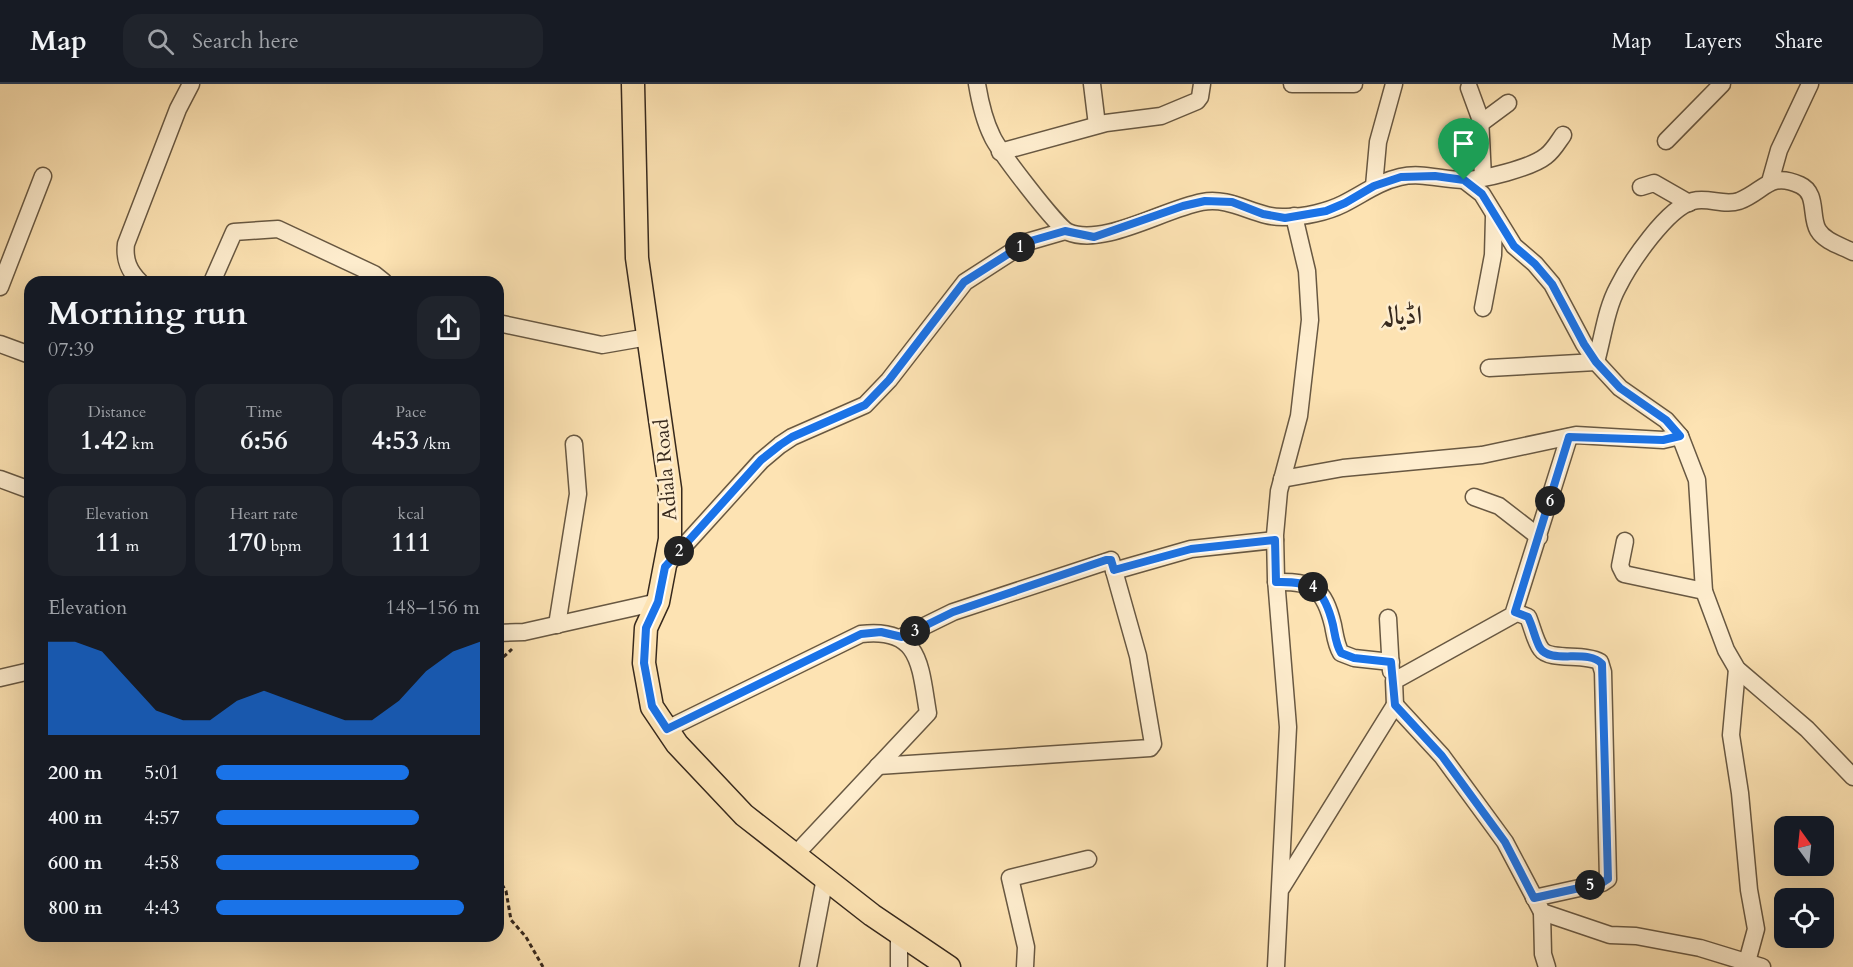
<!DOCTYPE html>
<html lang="en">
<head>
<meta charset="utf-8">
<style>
	body { margin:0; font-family:Cardo,Amiri,serif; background:#20242c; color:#f1f3f6; height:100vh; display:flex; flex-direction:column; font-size:22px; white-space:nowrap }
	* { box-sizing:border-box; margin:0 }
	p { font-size:20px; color:#9ea1a6 }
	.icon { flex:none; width:33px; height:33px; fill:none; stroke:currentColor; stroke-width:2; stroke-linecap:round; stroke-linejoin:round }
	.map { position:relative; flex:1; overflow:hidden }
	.sheet { position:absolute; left:24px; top:192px; width:480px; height:666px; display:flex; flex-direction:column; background:#171b24; border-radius:18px; box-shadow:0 6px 24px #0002 }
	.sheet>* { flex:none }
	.needle { width:39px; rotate:345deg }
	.tools { position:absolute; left:1774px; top:732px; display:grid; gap:12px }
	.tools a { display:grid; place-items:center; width:60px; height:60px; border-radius:12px; background:#171b24; box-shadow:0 6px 24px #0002; font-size:30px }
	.pin { position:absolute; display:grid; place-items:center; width:51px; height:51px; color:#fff; margin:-62px -26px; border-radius:50% 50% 50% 0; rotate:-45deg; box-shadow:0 0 6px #0007 }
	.pin .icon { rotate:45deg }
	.km { position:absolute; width:30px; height:30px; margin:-15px; border-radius:50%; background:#222; color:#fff; font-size:16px; line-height:30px; text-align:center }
	.round { display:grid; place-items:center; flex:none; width:63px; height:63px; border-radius:18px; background:#20242c }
	.head { display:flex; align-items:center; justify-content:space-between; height:102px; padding:0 24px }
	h1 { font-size:33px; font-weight:700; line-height:45px }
	.figures { display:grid; grid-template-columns:repeat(3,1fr); gap:9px; height:102px; padding:6px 24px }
	.figures div { display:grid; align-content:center; border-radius:15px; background:#20242c; text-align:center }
	.figures b { font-size:26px; font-weight:700 }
	.figures small { font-size:16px; font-weight:400 }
	.figures p { font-size:16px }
	.chart { height:168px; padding:12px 24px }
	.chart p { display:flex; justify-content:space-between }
	.chart svg { width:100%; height:108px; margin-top:6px; fill:#1a73e8; opacity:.7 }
	ul { padding:0 24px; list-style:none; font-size:20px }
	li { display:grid; grid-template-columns:96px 72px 1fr; align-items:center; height:45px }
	li i { height:15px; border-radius:8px; background:#1a73e8 }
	header { display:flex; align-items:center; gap:36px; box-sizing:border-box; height:84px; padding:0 30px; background:#171b24; border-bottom:2px solid #363941 }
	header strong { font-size:28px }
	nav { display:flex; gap:33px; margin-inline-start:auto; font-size:21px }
	.search { width:420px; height:54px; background:#20242c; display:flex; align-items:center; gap:15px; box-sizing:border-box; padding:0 21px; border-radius:18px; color:#9ea1a6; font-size:22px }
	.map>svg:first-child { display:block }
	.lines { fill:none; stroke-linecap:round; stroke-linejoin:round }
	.minor-casing { stroke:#685842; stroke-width:19 }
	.major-casing { stroke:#37291d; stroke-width:25 }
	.path { stroke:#37291d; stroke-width:3; stroke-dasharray:4.5 3; stroke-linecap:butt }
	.minor { stroke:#feedce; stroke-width:16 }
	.major { stroke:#fde3b3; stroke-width:22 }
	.route-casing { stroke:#fff; stroke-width:12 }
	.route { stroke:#1a73e8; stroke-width:8 }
	.labels { text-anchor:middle; stroke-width:5; stroke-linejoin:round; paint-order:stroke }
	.street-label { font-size:20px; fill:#37291d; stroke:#feedce }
	.district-label { font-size:26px; font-weight:bold; fill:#37291d; stroke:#feedce }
</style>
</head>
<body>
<header>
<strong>Map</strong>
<div class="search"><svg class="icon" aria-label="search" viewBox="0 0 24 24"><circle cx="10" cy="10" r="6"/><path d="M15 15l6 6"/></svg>Search here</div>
<nav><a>Map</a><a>Layers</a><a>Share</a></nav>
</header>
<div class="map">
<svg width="1853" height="883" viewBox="0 0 1853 883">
	<rect width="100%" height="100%" fill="#fde3b3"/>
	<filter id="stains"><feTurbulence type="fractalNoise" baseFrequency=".00333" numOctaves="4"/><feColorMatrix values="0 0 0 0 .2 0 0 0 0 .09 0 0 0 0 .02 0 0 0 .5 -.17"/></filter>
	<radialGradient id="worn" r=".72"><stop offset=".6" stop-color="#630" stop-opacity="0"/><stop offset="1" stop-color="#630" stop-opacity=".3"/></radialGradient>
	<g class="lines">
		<g class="minor-casing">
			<g id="minor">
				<path d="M977,0C980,18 984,36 992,52C998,66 1057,143 1068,148C1103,163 1164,125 1202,118C1233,112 1256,135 1286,133C1304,133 1327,128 1343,120C1363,110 1378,98 1400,93C1422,88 1442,96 1464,96C1483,96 1531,84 1546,72C1553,67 1558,58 1563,51"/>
				<path d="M1092,0L1097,41"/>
				<path d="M1292,0H1354"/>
				<path d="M1469,4L1480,34L1483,93"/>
				<path d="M1481,39L1508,19"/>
				<path d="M1666,57L1722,0"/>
				<path d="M1000,68L1106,39L1161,32L1197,17L1200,13L1202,0"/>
				<path d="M1464,96L1482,110L1514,162L1535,180L1552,200L1584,260L1596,278L1620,304L1666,336L1680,352L1697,396L1704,507L1726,566L1737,585L1807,645L1853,693"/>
				<path d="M1770,98L1779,66L1810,0"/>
				<path d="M1374,102L1378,58L1394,0"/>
				<path d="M1641,103L1654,99L1689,119"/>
				<path d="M140,198C129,187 124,176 126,160L178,25L191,0"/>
				<path d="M212,198L234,148L278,145L374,190L384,198"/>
				<path d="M0,203L43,92"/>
				<path d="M1483,224L1493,171L1494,133"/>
				<path d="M498,239L602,261L648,253"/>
				<path d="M0,260L30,271"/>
				<path d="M1489,284L1596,278C1603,253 1606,225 1618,203C1630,179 1667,124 1693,117C1708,113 1724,122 1739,117C1765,107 1769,87 1800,101C1818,109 1810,133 1818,146C1825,158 1842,162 1853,168"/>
				<path d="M0,395L30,406"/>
				<path d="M1282,395L1343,384L1482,371L1576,351L1663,356L1680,352"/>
				<path d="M1474,413L1499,422L1539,453"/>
				<path d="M1625,457L1620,482L1624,490L1704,507"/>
				<path d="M665,483L761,377L780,361L792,353L865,321L889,296L965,198L1027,158L1065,147"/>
				<path d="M1114,487L1191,465L1275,456"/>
				<path d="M1276,498C1313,497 1324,504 1333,541C1335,551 1336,561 1341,569L1354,574L1391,578"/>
				<path d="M1515,528L1528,533C1532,542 1535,557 1541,565C1549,577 1586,569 1600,578L1603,588L1608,795L1602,799L1534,814"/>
				<path d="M1388,534L1391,587"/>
				<path d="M557,541L578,410L574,360"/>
				<path d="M498,549L524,548L658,518"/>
				<path d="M1737,585L1731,651L1740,709L1749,806L1756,845L1747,878"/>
				<path d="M0,594L30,587"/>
				<path d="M1395,621L1394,597L1513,531L1569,353"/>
				<path d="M667,645L861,550C921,543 920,582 928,629L795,771"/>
				<path d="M878,682L1150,664L1153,660L1138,572L1111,476L953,528L902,553"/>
				<path d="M1282,803L1395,621L1442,672L1505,758L1542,828L1610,851L1636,852L1700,864L1762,883"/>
				<path d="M1542,828L1543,870L1547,883"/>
				<path d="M899,849V883"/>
				<path d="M808,883L825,794"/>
				<path d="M1025,883L1026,863L1010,794L1088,775"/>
				<path d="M1276,883L1288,643L1276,495L1275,451L1279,407L1299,332L1310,236L1307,187L1294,132"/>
			</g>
		</g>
		<g class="major-casing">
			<path id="major" d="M633,0L637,174L670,405V455L658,518L646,544L644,579L652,623L677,660L744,731L872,831L949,883"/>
		</g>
		<g class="path">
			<path d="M498,578L512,565"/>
			<path d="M498,794L506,807L511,836L526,853L543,883"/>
		</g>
		<use href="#minor" class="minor"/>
		<use href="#major" class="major"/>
	</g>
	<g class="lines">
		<g class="route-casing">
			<path id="route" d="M1435,92L1464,96L1482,110L1514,162L1535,180L1552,200L1584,260L1596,278L1620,304L1666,336L1680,352L1663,356L1569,353L1515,528L1528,533C1533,543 1535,555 1540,564C1551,581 1588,564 1602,580L1608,795L1602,799L1534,814L1505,758L1442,672L1395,621L1391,578L1354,574L1341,569C1336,561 1335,551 1333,541C1324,504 1313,497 1276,498L1275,456L1191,465L1114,486L1111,476H1106L953,528L902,553L881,548L861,550L667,645L652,622L644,579L646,544L658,518L665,483L761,376L780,361L792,353L865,321L889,296L964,198L1027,158L1065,147L1094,153L1183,122L1205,117L1232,118L1263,130L1285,134L1326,127L1345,119L1374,102L1401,93Z"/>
		</g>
		<use href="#route" class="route"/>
	</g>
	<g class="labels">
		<g class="street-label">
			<text transform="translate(665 386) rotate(-95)" y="7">Adiala Road</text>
		</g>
		<g class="district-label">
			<text x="1401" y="240">اڈیالہ</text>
		</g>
	</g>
	<rect width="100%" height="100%" filter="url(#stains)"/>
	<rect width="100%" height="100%" fill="url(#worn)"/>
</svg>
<div class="tools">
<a><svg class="needle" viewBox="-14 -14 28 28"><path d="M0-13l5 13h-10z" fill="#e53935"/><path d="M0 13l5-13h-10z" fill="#9ea1a6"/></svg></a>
<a><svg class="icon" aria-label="locate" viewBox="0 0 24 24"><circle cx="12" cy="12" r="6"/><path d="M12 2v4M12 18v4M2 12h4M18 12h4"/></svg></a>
</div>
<div class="pin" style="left:1464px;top:96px;background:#1e9e55"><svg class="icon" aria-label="arrive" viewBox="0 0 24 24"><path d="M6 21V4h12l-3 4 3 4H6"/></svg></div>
<b class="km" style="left:1020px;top:163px">1</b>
<b class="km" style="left:679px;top:467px">2</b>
<b class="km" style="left:915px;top:547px">3</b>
<b class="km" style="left:1313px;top:503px">4</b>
<b class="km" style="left:1590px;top:801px">5</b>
<b class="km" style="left:1550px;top:417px">6</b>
<section class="sheet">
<div class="head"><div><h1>Morning run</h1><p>07:39</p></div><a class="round"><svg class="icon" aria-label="share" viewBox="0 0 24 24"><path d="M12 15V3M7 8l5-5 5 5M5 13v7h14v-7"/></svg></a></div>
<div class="figures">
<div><p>Distance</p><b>1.42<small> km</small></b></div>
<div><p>Time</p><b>6:56</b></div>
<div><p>Pace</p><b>4:53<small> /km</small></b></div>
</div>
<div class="figures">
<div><p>Elevation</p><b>11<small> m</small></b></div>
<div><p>Heart rate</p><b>170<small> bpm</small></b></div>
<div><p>kcal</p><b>111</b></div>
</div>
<div class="chart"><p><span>Elevation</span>148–156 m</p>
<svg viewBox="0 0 160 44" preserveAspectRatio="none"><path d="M0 44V6L10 6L20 10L30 22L40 34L50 38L60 38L70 30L80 26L90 30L100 34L110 38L120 38L130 30L140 18L150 10L160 6V44z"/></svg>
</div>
<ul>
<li><b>200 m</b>5:01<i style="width:73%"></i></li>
<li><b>400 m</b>4:57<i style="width:77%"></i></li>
<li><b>600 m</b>4:58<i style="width:77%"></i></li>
<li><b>800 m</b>4:43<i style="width:94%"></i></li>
</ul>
</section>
</div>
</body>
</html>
